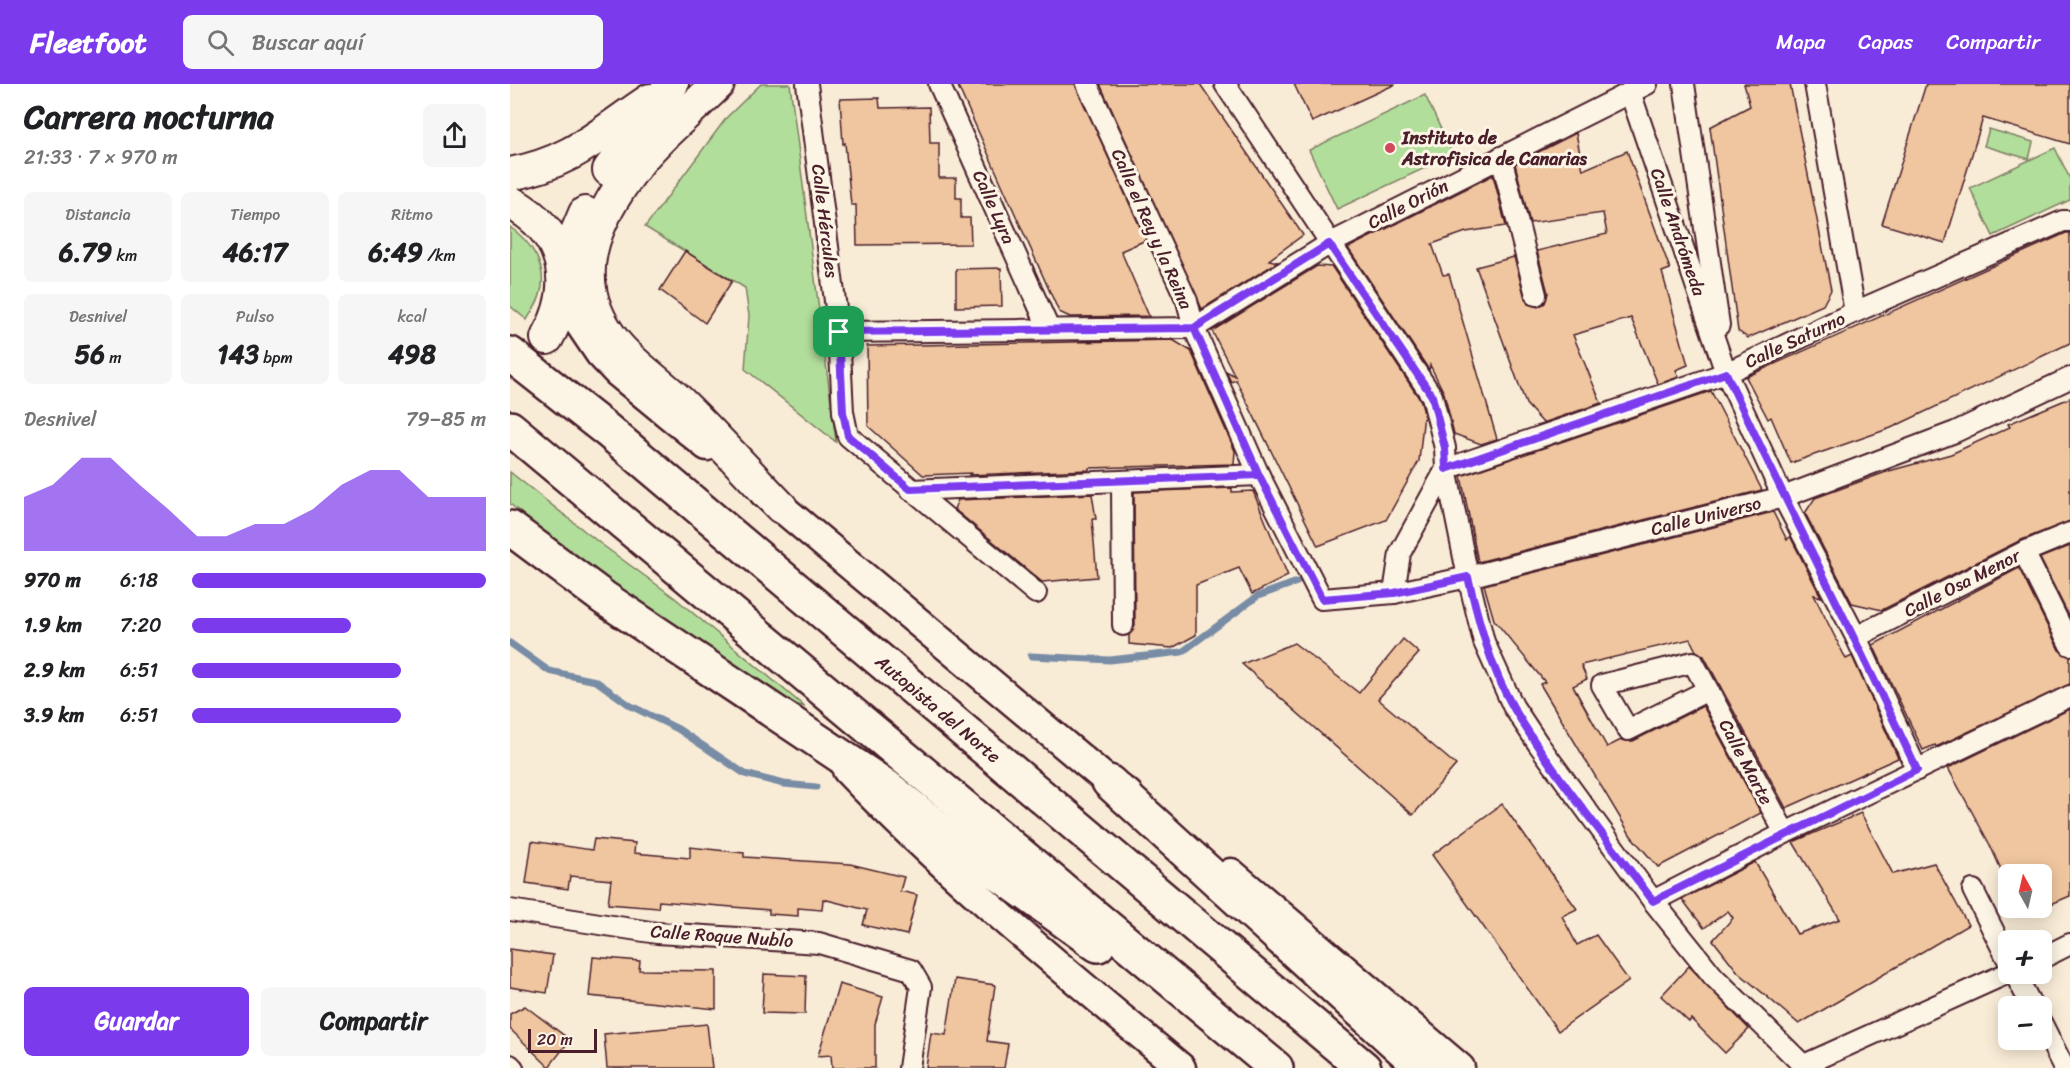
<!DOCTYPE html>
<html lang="es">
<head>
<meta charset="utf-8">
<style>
	body { margin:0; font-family:Sriracha,sans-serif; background:#f6f6f6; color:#202124; height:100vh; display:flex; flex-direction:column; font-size:22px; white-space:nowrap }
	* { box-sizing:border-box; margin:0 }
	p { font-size:20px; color:#757577 }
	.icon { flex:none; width:33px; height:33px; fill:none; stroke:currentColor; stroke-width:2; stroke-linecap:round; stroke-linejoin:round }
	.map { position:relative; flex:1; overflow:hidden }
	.panel { display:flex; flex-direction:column; background:#fff; width:510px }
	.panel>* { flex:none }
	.needle { width:39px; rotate:352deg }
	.controls { position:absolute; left:1488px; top:780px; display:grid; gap:12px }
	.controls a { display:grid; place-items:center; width:54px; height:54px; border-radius:9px; background:#fff; box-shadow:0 3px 15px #0003; font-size:30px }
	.scale { position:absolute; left:18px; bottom:15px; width:69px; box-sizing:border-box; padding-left:6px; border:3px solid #4a1f2b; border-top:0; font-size:16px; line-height:21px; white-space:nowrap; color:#4a1f2b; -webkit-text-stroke:4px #fcf5e5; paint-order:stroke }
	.pin { position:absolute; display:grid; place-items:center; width:51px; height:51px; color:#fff; margin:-26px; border-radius:12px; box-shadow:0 3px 9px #0006 }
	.round { display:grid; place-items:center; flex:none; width:63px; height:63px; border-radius:9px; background:#f6f6f6 }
	.summary { display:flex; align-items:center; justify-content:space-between; height:102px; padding:0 24px }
	h1 { font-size:33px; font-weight:800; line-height:45px }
	.stats { display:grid; grid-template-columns:repeat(3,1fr); gap:9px; height:102px; padding:6px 24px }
	.stats div { display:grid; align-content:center; border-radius:9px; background:#f6f6f6; text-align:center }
	.stats b { font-size:26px; font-weight:800 }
	.stats small { font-size:16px; font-weight:400 }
	.stats p { font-size:16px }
	.chart { height:168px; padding:12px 24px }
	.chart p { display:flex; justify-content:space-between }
	.chart svg { width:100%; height:108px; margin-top:6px; fill:#7c3aed; opacity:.7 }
	.primary-button { display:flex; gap:12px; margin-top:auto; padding:12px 24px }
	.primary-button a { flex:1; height:69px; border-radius:9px; background:#7c3aed; color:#fff; font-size:24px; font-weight:800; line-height:69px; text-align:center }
	.primary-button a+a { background:#f6f6f6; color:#202124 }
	ul { padding:0 24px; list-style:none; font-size:20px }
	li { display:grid; grid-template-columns:96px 72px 1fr; align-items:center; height:45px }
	li i { height:15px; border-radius:8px; background:#7c3aed }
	header { display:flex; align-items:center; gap:36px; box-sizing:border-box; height:84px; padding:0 30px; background:#7c3aed; color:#fff }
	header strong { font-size:28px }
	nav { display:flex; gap:33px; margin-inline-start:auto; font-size:21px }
	.search { width:420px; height:54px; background:#f6f6f6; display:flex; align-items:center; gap:15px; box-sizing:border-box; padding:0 21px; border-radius:9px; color:#757577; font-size:22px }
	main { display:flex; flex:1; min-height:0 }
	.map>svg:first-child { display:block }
	.green { fill:#b2de9b; stroke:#7e7e63; stroke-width:1.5 }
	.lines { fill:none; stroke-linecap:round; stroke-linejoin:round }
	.stream { stroke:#788ca5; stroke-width:7 }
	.building { fill:#efc69f; stroke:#4a1f2b; stroke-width:1.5 }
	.street-casing { stroke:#4a1f2b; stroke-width:24 }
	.secondary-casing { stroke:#4a1f2b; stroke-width:33 }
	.primary-casing { stroke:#4a1f2b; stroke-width:36 }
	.highway-casing { stroke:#4a1f2b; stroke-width:38 }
	.street { stroke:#fcf5e5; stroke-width:20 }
	.secondary { stroke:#fcf5e5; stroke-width:28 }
	.primary { stroke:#fcf5e5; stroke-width:32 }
	.highway { stroke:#fcf5e5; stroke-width:33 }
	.route-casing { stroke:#fff; stroke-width:12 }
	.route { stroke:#7c3aed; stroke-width:8 }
	.poi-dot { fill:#d1495b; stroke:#fcf5e5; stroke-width:2 }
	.labels { text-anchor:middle; stroke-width:6; stroke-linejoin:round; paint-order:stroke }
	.poi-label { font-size:18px; font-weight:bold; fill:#4a1f2b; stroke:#fcf5e5; text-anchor:start }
	.street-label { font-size:18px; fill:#4a1f2b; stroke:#fcf5e5 }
</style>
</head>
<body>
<header>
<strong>Fleetfoot</strong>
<div class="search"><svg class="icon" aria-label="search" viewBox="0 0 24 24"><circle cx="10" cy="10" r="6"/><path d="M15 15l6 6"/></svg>Buscar aquí</div>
<nav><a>Mapa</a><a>Capas</a><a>Compartir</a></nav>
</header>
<main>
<section class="panel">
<div class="summary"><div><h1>Carrera nocturna</h1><p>21:33 · 7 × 970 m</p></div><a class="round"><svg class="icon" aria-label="share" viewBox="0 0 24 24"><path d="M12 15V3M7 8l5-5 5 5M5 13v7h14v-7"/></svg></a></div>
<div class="stats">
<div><p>Distancia</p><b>6.79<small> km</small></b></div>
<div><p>Tiempo</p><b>46:17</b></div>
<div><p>Ritmo</p><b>6:49<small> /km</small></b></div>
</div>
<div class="stats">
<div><p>Desnivel</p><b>56<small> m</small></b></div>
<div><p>Pulso</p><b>143<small> bpm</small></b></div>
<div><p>kcal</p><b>498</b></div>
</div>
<div class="chart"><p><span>Desnivel</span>79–85 m</p>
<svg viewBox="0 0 160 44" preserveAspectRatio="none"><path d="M0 44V22L10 17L20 6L30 6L40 17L50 27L60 38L70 38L80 33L90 33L100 27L110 17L120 11L130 11L140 22L150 22L160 22V44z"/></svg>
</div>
<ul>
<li><b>970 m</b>6:18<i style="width:100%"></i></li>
<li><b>1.9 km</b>7:20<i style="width:54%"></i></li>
<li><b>2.9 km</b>6:51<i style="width:71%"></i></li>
<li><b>3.9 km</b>6:51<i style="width:71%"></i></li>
</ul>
<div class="primary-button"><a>Guardar</a><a>Compartir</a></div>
</section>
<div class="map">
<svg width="1560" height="984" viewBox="0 0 1560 984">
	<rect width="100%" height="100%" fill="#f9ecd7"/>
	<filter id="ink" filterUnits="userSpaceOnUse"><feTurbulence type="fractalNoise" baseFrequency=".0167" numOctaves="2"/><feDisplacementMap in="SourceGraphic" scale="12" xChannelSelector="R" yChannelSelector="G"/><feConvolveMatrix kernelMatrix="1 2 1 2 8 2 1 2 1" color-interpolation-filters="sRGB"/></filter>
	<g filter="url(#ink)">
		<g class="green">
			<path d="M251,0H280L326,358L235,285L239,232L235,204L135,143L217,33Z"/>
			<path d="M915,11L943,71L827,125L799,66Z"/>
			<path d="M1479,45L1523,58L1519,75L1474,62Z"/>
			<path d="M1545,64L1560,95V116L1483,152L1460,104Z"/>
			<path d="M0,143C21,158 39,183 30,211C28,220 21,228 17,236L0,222Z"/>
			<path d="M0,388L91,460L165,514L295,623L282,619L72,479L0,420Z"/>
		</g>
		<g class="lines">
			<g class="stream">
				<path d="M0,559L39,587L86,597L121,622L168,645L235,690L274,700L306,703"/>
				<path d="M521,572L600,576L672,568L748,512L787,498"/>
			</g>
		</g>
		<g class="building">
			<path d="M447,0H565L636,156L611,167L639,232L560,233L549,228Z"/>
			<path d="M590,0H690L793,151L759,176L768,178L692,225Z"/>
			<path d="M784,0H886L802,38Z"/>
			<path d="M1234,0H1280L1321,206L1313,221L1238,254L1228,247L1200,43L1240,22Z"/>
			<path d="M1416,0H1560V60L1473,34L1435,159L1372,140Z"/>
			<path d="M369,14L370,24L419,23L420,59H429V94H446V114H451V134H460L461,160L347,161L346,121H341L335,59L333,60L330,15Z"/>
			<path d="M1066,49L1073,86L1117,67L1160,185L1152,188L1178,281L1166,286L1169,293L1148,300L1121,234L1063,251L1091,319L1033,339L1016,320L966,183L1004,173L1015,214L1018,220L1028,223L1035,219L1038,209L1027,167L1097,150L1093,129L1020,139L1005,80Z"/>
			<path d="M983,91L996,142L956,148L922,160L933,191L939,190L987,355L971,360L944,350L934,309L920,281L919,286L838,164Z"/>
			<path d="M1556,149H1560V259L1381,344L1281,379L1261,333L1258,335L1236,293Z"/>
			<path d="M175,167L222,197L195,239L150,206Z"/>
			<path d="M807,182L822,183L911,317L914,330L909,377L876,436L808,462L726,296L721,298L716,287L725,292L702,247Z"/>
			<path d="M491,184L492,222L446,223V185Z"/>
			<path d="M663,256L681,267L725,367L724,380L579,384V386L459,391L461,389L413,391L358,342L357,262Z"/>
			<path d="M1201,307L1252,406L968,478L951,392Z"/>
			<path d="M1560,314V437L1509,457L1372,526L1342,519L1295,429L1305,414L1379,387L1441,370L1500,343L1498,340Z"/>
			<path d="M722,404V408L743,407L778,492L742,510L729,484L686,501V551L662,564L619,560V551L625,541L624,408Z"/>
			<path d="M582,410L586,435H582L587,493L532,498L444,425L448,416Z"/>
			<path d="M1263,428L1277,456L1280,452L1311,513L1304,511L1336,575L1342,572L1388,674L1276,724L1194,572L1186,567L1180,555L1071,581L1077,595L1063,602L1097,663L1111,656L1123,657L1193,622L1251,729L1148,783L1121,752L1030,600L1035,598L984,536L974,501Z"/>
			<path d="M1560,462V534L1530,474Z"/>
			<path d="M1509,484L1549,566L1560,573V600L1426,663L1425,661L1413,666L1363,561Z"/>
			<path d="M893,555L909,569L868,615L946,681L903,731L732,580L784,559L849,609Z"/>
			<path d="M1560,625V812L1513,832L1509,824H1532V790H1498V801L1480,761L1438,684Z"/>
			<path d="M992,720L1067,825L1052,832L1067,861L1086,851L1119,897L1048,947L922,771Z"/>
			<path d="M1351,729L1383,790L1424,779L1458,841L1289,940L1228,888L1203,856L1223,834L1218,827L1194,844L1172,815L1245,778L1287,850L1330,835L1283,758Z"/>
			<path d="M84,755L125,759L124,769L180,774V763L234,769V773L340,780L394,793L390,807L407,811L397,851L353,841L357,826L313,815L312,826L288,824V832L259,830V826L149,817L148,824L98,820L101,796L60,792L58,805L16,799L22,757L82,766Z"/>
			<path d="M0,865L43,871L37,909L0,903Z"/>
			<path d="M83,873L130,877L129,886L206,887V925L79,912Z"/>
			<path d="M1179,882L1239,945L1215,969L1181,935L1179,938L1151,912Z"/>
			<path d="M254,890L296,892L295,930L252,929Z"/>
			<path d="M445,895L485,901L477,957L498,960L494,984H416L421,949L436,951Z"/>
			<path d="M329,900L373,913L365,940V984H322L321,971L308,972Z"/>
			<path d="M15,922L60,956L39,983L0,945V930Z"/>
			<path d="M197,940L202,984H97L94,950Z"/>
		</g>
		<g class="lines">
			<g class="street-casing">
				<g id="street">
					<path d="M297,0L329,248L333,328L338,352L526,509"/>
					<path d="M429,0L539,245"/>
					<path d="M577,0L677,217L684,244L749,391L812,515L884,509L958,493L1273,413L1445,348L1560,294"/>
					<path d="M715,0L922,312L935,364L936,385L958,493L974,558L1003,622L1029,661L1143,817L1203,892L1296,984"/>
					<path d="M1174,0L1209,241"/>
					<path d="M1305,0L1345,228"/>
					<path d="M1120,8L1216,289L1273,413L1346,553L1407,686"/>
					<path d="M991,73L1026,211"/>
					<path d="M329,248L684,244L819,160L1137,0"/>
					<path d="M612,399L613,541"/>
					<path d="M401,406L749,391"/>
					<path d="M1514,468L1560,561"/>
					<path d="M884,509L890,469L936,385L1216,289L1345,228L1553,137H1560"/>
					<path d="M1346,553L1514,468L1560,449"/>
					<path d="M1198,606L1118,646L1092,601L1183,578L1275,749"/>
					<path d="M1463,806L1498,876"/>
					<path d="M1143,817L1275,749L1560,612"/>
					<path d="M0,826L147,849L309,859L401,886L411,903L399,984"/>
					<path d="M1532,874L1560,860"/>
					<path d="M1505,890L1522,922"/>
					<path d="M1532,940L1554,984"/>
					<path d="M0,981L3,984"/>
					<path d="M1294,981L1498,889"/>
				</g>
			</g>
			<g class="secondary-casing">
				<g id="secondary">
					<path d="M53,215L90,270L107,288L197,362"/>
					<path d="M254,409L599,698L618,710"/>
					<path d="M337,686C440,794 556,888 671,984"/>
					<path d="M721,789L950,984"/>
				</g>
			</g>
			<g class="primary-casing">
				<g id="primary">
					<path d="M208,0C184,24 146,54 127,80C83,137 55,198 106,260C125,283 152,300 173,321C207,354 238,389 271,423"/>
					<path d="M99,86L162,0"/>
					<path d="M0,90C62,79 90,49 140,16"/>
					<path d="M0,118C56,148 67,200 37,254"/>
					<path d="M53,181L75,129"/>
				</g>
			</g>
			<g class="highway-casing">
				<g id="highway">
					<path d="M0,270L98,347L854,984"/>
					<path d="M0,344L766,984"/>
					<path d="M0,444L94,514L377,703L453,764L588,861"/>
					<path d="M599,698L913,984"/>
				</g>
			</g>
			<use href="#street" class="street"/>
			<use href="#secondary" class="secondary"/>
			<use href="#primary" class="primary"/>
			<use href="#highway" class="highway"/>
		</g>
	</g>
	<g class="lines" filter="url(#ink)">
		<g class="route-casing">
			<path id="route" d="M329,248L684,244L749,391L812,515L884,509L958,493C969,538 980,583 1003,623C1043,691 1096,753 1143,817L1407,686C1345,552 1277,422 1216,289L936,385L935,364L922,312L819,160L684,244L749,391L400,405L338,352L333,328L329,248"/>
		</g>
		<use href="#route" class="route"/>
	</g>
	<circle class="poi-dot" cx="880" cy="64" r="6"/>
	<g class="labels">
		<g class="poi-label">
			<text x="892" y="60">Instituto de<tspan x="892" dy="21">Astrofisica de Canarias</tspan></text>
		</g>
		<g class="street-label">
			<text transform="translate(898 120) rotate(-27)" y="6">Calle Orión</text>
			<text transform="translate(484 123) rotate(66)" y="6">Calle Lyra</text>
			<text transform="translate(315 137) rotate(83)" y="6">Calle Hércules</text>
			<text transform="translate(642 145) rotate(66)" y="6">Calle el Rey y la Reina</text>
			<text transform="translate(1168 148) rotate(71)" y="6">Calle Andrómeda</text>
			<text transform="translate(1285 256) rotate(-25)" y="6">Calle Saturno</text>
			<text transform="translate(1196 432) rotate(-14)" y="6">Calle Universo</text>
			<text transform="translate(1452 499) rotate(-27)" y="6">Calle Osa Menor</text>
			<text transform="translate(428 625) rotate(40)" y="6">Autopista del Norte</text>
			<text transform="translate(1236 678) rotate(62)" y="6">Calle Marte</text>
			<text transform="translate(212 852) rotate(4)" y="6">Calle Roque Nublo</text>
		</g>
	</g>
</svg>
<div class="controls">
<a><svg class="needle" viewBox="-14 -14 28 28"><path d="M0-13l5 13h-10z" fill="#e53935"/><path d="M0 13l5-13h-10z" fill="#757577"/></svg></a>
<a>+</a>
<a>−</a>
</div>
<div class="scale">20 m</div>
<div class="pin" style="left:329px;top:248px;background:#1e9e55"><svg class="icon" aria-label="arrive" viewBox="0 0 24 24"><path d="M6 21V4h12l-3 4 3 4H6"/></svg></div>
</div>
</main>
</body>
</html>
